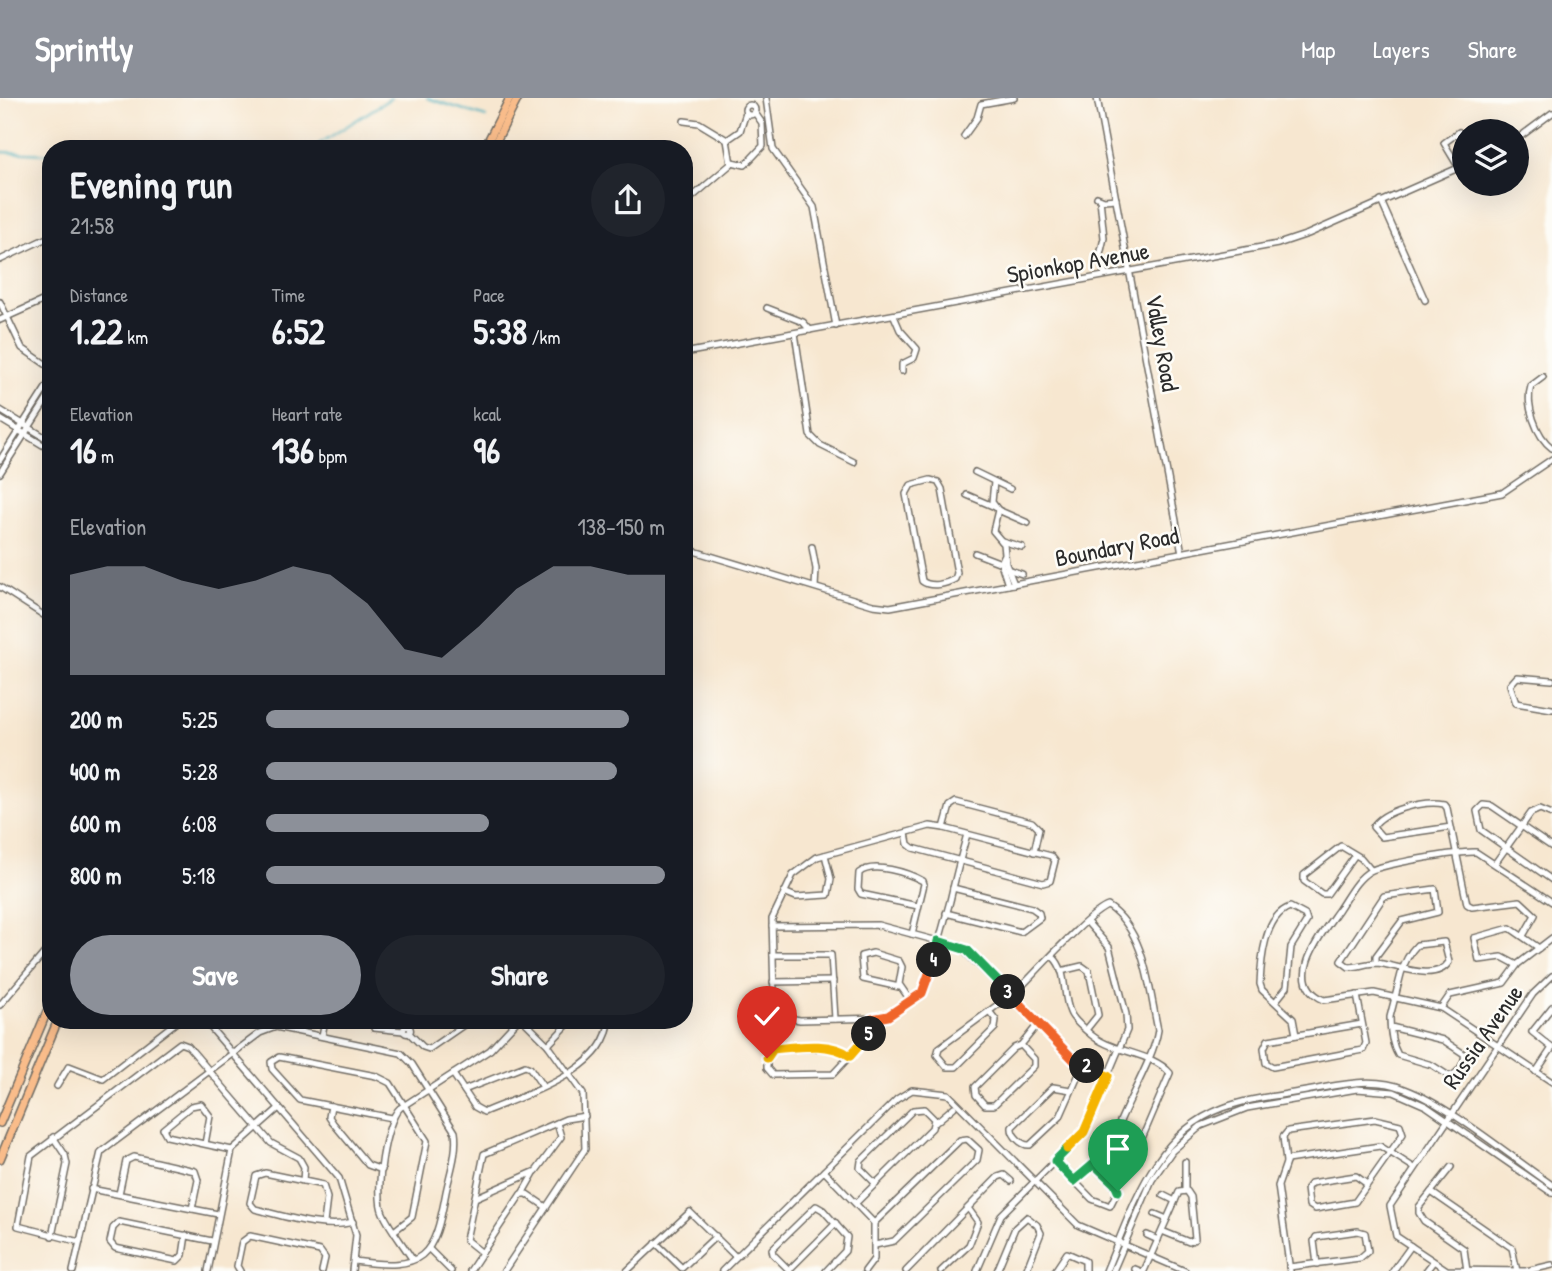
<!DOCTYPE html>
<html lang="en">
<head>
<meta charset="utf-8">
<style>
	body { margin:0; font-family:"Patrick Hand",sans-serif; background:#20242c; color:#f1f3f6; height:100vh; display:flex; flex-direction:column; font-size:26px; white-space:nowrap }
	* { box-sizing:border-box; margin:0 }
	p { font-size:23px; color:#9ea1a6 }
	.icon { flex:none; width:38px; height:38px; fill:none; stroke:currentColor; stroke-width:2; stroke-linecap:round; stroke-linejoin:round }
	.map { position:relative; flex:1; overflow:hidden }
	.side { position:absolute; left:42px; top:42px; width:651px; height:889px; display:flex; flex-direction:column; background:#171b24; border-radius:28px; box-shadow:0 7px 28px #0002 }
	.side>* { flex:none }
	.tools { position:absolute; left:1452px; top:21px; display:grid; gap:14px }
	.tools a { display:grid; place-items:center; width:77px; height:77px; border-radius:50%; background:#171b24; box-shadow:0 7px 28px #0002; font-size:35px }
	.pin { position:absolute; display:grid; place-items:center; width:60px; height:60px; color:#fff; margin:-72px -30px; border-radius:50% 50% 50% 0; rotate:-45deg; box-shadow:0 0 7px #0007 }
	.pin .icon { rotate:45deg }
	.km { position:absolute; width:35px; height:35px; margin:-18px; border-radius:50%; background:#222; color:#fff; font-size:19px; line-height:35px; text-align:center }
	.round { display:grid; place-items:center; flex:none; width:74px; height:74px; border-radius:37px; background:#20242c }
	.summary { display:flex; align-items:center; justify-content:space-between; height:119px; padding:0 28px }
	h1 { font-size:38px; font-weight:700; line-height:52px }
	.stats { display:grid; grid-template-columns:repeat(3,1fr); gap:10px; height:119px; padding:7px 28px }
	.stats div { display:grid; align-content:center }
	.stats b { font-size:35px; font-weight:700 }
	.stats small { font-size:19px; font-weight:400 }
	.stats p { font-size:19px }
	.chart { height:196px; padding:14px 28px }
	.chart p { display:flex; justify-content:space-between }
	.chart svg { width:100%; height:126px; margin-top:7px; fill:#8c9099; opacity:.7 }
	.action { display:flex; gap:14px; margin-top:auto; padding:14px 28px }
	.action a { flex:1; height:80px; border-radius:42px; background:#8c9099; color:#fff; font-size:28px; font-weight:700; line-height:80px; text-align:center }
	.action a+a { background:#20242c; color:#f1f3f6 }
	ul { padding:0 28px; list-style:none; font-size:23px }
	li { display:grid; grid-template-columns:112px 84px 1fr; align-items:center; height:52px }
	li i { height:18px; border-radius:9px; background:#8c9099 }
	header { display:flex; align-items:center; gap:42px; box-sizing:border-box; height:98px; padding:0 35px; background:#8c9099; color:#fff }
	header strong { font-size:33px }
	nav { display:flex; gap:38px; margin-inline-start:auto; font-size:24px }
	.map>svg:first-child { display:block }
	.lines { fill:none; stroke-linecap:round; stroke-linejoin:round }
	.stream { stroke:#40adbe; stroke-width:2 }
	.minor-casing { stroke:#726d65; stroke-width:8 }
	.major-casing { stroke:#726d65; stroke-width:10 }
	.minor { stroke:#fff; stroke-width:5 }
	.major { stroke:#f9bc8a; stroke-width:7 }
	.split-1-casing { stroke:#fff; stroke-width:14 }
	.split-2-casing { stroke:#fff; stroke-width:14 }
	.split-3-casing { stroke:#fff; stroke-width:14 }
	.split-4-casing { stroke:#fff; stroke-width:14 }
	.split-5-casing { stroke:#fff; stroke-width:14 }
	.split-6-casing { stroke:#fff; stroke-width:14 }
	.split-1 { stroke:#22a559; stroke-width:9 }
	.split-2 { stroke:#f5b400; stroke-width:9 }
	.split-3 { stroke:#f0652b; stroke-width:9 }
	.split-4 { stroke:#22a559; stroke-width:9 }
	.split-5 { stroke:#f0652b; stroke-width:9 }
	.split-6 { stroke:#f5b400; stroke-width:9 }
	.labels { text-anchor:middle; stroke-width:5; stroke-linejoin:round; paint-order:stroke }
	.street-label { font-size:24px; fill:#2b2b2b; stroke:#fdfcf7 }
</style>
</head>
<body>
<header>
<strong>Sprintly</strong>
<nav><a>Map</a><a>Layers</a><a>Share</a></nav>
</header>
<div class="map">
<svg width="1552" height="1173" viewBox="0 0 1552 1173">
	<rect width="100%" height="100%" fill="#fdfcf7"/>
	<filter id="ink" filterUnits="userSpaceOnUse"><feTurbulence type="fractalNoise" baseFrequency=".0143" numOctaves="2"/><feDisplacementMap in="SourceGraphic" scale="14" xChannelSelector="R" yChannelSelector="G"/><feConvolveMatrix kernelMatrix="1 2 1 2 8 2 1 2 1" color-interpolation-filters="sRGB"/></filter>
	<filter id="wash" filterUnits="userSpaceOnUse"><feTurbulence type="fractalNoise" baseFrequency=".00686" numOctaves="4" result="noise"/><feDisplacementMap in="SourceGraphic" scale="28" xChannelSelector="R" yChannelSelector="G"/><feGaussianBlur stdDeviation="1.57" result="paint"/><feColorMatrix in="noise" values="0 0 0 0 0 0 0 0 0 0 0 0 0 0 0 0 0 1.4 0 .05"/><feComposite in="paint" operator="in"/></filter>
	<g filter="url(#wash)">
		<rect width="100%" height="100%" fill="#f7e7d0"/>
		<g class="lines">
			<g class="stream">
				<path d="M427,0L486,19"/>
				<path d="M311,51L391,0"/>
				<path d="M0,54L51,56"/>
			</g>
		</g>
	</g>
	<g filter="url(#ink)">
		<g class="lines">
			<g class="minor-casing">
				<g id="minor">
					<path d="M766,0L773,51L814,109L836,228"/>
					<path d="M1097,0L1182,455"/>
					<circle cx="750" cy="12" r="5"/>
					<path d="M684,23L699,25L727,42"/>
					<path d="M1459,34L1444,45L1459,70"/>
					<path d="M964,38L977,20L981,6L1014,0"/>
					<path d="M1517,41L1552,15"/>
					<path d="M732,64L745,67L763,48L762,25L755,15"/>
					<path d="M1097,99L1104,102L1116,101"/>
					<path d="M1100,101L1104,140L1100,157L1105,177"/>
					<path d="M1381,103L1425,202"/>
					<path d="M684,106L731,66L727,42L740,33L746,15"/>
					<path d="M0,162L51,138"/>
					<path d="M0,204L22,250L51,270"/>
					<path d="M767,210L803,224L810,232"/>
					<path d="M894,218L900,232L917,251L914,260L902,266V273"/>
					<path d="M0,222L51,199"/>
					<path d="M795,235L810,337L820,347L854,364"/>
					<path d="M684,255L1278,146L1308,136L1465,67"/>
					<path d="M1543,279L1531,288C1525,306 1536,338 1552,350"/>
					<path d="M0,312L51,343"/>
					<path d="M0,321L51,352"/>
					<path d="M0,362L51,282"/>
					<path d="M975,374L1010,391"/>
					<path d="M0,375L51,295"/>
					<path d="M930,382L938,384L942,391L957,475L955,481C946,486 931,490 922,483L906,396L911,387Z"/>
					<path d="M994,384L992,404L998,412L993,433L1004,446L1006,466L1014,486"/>
					<path d="M967,397L995,409"/>
					<path d="M998,412L1028,425"/>
					<path d="M1002,443L1022,449"/>
					<path d="M812,449L816,471L815,489"/>
					<path d="M684,450L873,507L890,509L1502,395L1552,361"/>
					<path d="M975,455L1001,465"/>
					<path d="M1004,458L1001,465L1008,487"/>
					<path d="M1007,471L1022,476"/>
					<path d="M0,489L51,522"/>
					<path d="M1552,582L1517,579L1510,587L1516,605L1552,611"/>
					<path d="M1451,729L1382,739L1373,729C1383,712 1425,702 1444,706L1447,710L1467,806L1472,809L1520,803L1535,817L1523,838"/>
					<path d="M944,730L950,708L956,704L1032,724L1039,731L1034,754"/>
					<path d="M906,735L908,746L913,750L1043,785L1050,783L1055,763L1051,758L944,730L930,728L817,759L793,777L772,821L774,897L789,920L800,922L884,920L920,896L927,887L950,803C955,781 961,758 967,736"/>
					<path d="M1552,749L1492,708L1483,707L1477,713L1481,732L1552,782"/>
					<path d="M1355,757L1327,796H1322L1304,783V777L1341,748L1361,760L1371,772"/>
					<path d="M1496,764L1531,715L1540,711L1552,716"/>
					<path d="M784,794L796,799L828,797L831,781L825,757"/>
					<path d="M1552,804L1476,754C1460,753 1383,766 1370,773C1356,781 1348,798 1339,811C1324,833 1281,883 1324,902L1374,895L1441,910L1552,984"/>
					<path d="M946,815L1021,834L1040,820L1039,815L1032,810L953,790"/>
					<path d="M772,828L878,827L960,849L1075,962L1108,978"/>
					<path d="M912,836L924,786L923,783C908,775 873,763 859,775L858,791L861,796L918,808"/>
					<path d="M773,857H831L835,921"/>
					<path d="M1376,865V858L1402,823L1438,814L1435,791L1384,798L1341,863L1349,869C1358,869 1367,865 1376,865C1395,866 1435,886 1449,864L1444,844L1417,847C1409,855 1404,865 1401,876L1390,919C1390,931 1392,947 1398,957L1432,967L1449,978C1457,977 1466,965 1464,956L1443,942L1391,929"/>
					<path d="M1517,867L1502,859L1479,862L1474,840L1510,830L1539,850"/>
					<path d="M1061,873L1082,868L1089,873L1098,917L1086,932"/>
					<path d="M1552,878L1533,896L1390,1108L1396,1138L1447,1172L1526,1173L1552,1167"/>
					<path d="M773,884L833,883"/>
					<path d="M899,889L863,881L861,858L873,855L899,863L902,869L899,886L910,902"/>
					<path d="M1357,897L1366,945L1363,952L1273,969L1266,965L1264,950L1268,942L1362,926"/>
					<path d="M1012,898C1030,881 1090,813 1108,808C1146,833 1149,892 1158,932C1154,961 1123,1010 1113,1041L1126,1058L1134,1059L1170,975C1151,953 1109,955 1088,934C1082,929 1073,922 1070,914C1062,897 1068,873 1053,859"/>
					<path d="M1275,904L1287,889L1291,849L1307,823L1305,817L1290,809C1264,818 1261,863 1260,886L1262,892L1293,921L1296,937"/>
					<path d="M0,907L51,847"/>
					<path d="M1441,910L1450,897L1504,885L1518,866L1552,840"/>
					<path d="M989,913L996,922L995,930L956,969H947L937,957L939,950L1011,897"/>
					<path d="M204,922L339,1080L356,1137L352,1173"/>
					<circle cx="407" cy="932" r="3.5"/>
					<path d="M374,930L403,933"/>
					<path d="M409,935L423,949L429,951L471,922"/>
					<path d="M322,938L325,922"/>
					<path d="M548,947L572,922"/>
					<path d="M1021,947L1034,961V968L994,1007H985L976,997L975,989L1014,950L1021,947L1039,925"/>
					<path d="M1552,950L1532,934L1552,909"/>
					<path d="M850,958L833,976L773,977L767,970V956L773,951L834,950L850,958L871,934L872,921"/>
					<path d="M1536,974L1552,950"/>
					<path d="M453,976L475,1009L484,1014C524,997 607,973 609,922"/>
					<path d="M57,988L69,968L103,981L179,922"/>
					<path d="M464,992L525,968L530,970L543,989"/>
					<path d="M1071,992L1053,989L1012,1029C1011,1037 1022,1048 1030,1047L1060,1019L1083,967"/>
					<path d="M331,1008L329,1019L333,1025L368,1067L382,1072"/>
					<path d="M392,1020L300,1002L272,971L271,964L279,959L376,978L390,985L427,1043L412,1119L394,1133"/>
					<path d="M935,1025L954,1009"/>
					<path d="M205,1046L210,1018L201,1006L191,1008L163,1031L167,1038L232,1052"/>
					<path d="M1055,1063L1092,1101L1110,1108L1118,1092L1095,1067L1074,1082"/>
					<path d="M1185,1064V1092"/>
					<path d="M1286,1064L1283,1039L1288,1033L1375,1021L1400,1027L1403,1036L1355,1104L1315,1111L1309,1107L1307,1090L1311,1085L1356,1078L1367,1086"/>
					<path d="M1451,1069L1419,1109V1115L1424,1123L1464,1151L1467,1173"/>
					<path d="M824,1073L874,1125V1161L865,1173"/>
					<path d="M91,1091L218,1116"/>
					<path d="M1431,1094L1512,1150L1517,1173"/>
					<path d="M119,1096L126,1063L134,1059L195,1073L198,1082L192,1111"/>
					<path d="M522,1096L534,1075"/>
					<path d="M1163,1097L1175,1103"/>
					<path d="M475,1100L536,1073L561,1039L557,1025"/>
					<path d="M856,1105L932,1030L934,1021L924,1011L913,1012L861,1063L860,1070L876,1086"/>
					<path d="M1155,1116L1167,1121"/>
					<path d="M324,1125L327,1100L323,1087L265,1075L256,1078L250,1105L255,1111C284,1118 325,1132 353,1124"/>
					<path d="M874,1125L960,1042L967,1041L979,1052L977,1062L894,1143L875,1147"/>
					<path d="M186,1137L183,1157L177,1163L115,1150L110,1144L113,1130L119,1124L212,1143"/>
					<path d="M1147,1137L1158,1142"/>
					<path d="M52,1138L67,1066L65,1057L53,1039"/>
					<path d="M80,1144L18,1128L31,1058L180,945L188,948L271,1045L299,1060L304,1069L303,1083"/>
					<path d="M656,1145L682,1170L716,1138"/>
					<path d="M430,1152L451,1173"/>
					<path d="M481,1154L466,1142L484,1056L566,1021L585,1018"/>
					<path d="M412,1161C403,1146 390,1131 383,1115C374,1096 385,1023 400,1010L490,952L518,922"/>
					<path d="M1289,1169L1360,1160L1368,1153L1365,1135L1358,1133L1316,1139L1314,1143L1317,1166"/>
					<path d="M1135,1171L1140,1173"/>
					<path d="M789,1172L836,1125"/>
					<path d="M73,1173L101,1054L260,935L276,929L401,955L412,966L455,1034C458,1053 450,1075 446,1094C434,1160 425,1173 354,1163"/>
					<path d="M208,1173L232,1052L279,1010"/>
					<path d="M240,1173L237,1168L242,1144L250,1138L320,1153L325,1160L322,1173"/>
					<path d="M470,1173L521,1096H527L546,1109"/>
					<path d="M504,1173L585,1051L583,996L548,947L523,922"/>
					<path d="M627,1173L690,1114L736,1159"/>
					<path d="M722,1173L897,1001L912,992L948,996L1078,1127L1185,1173"/>
					<path d="M790,1173L773,1156L772,1151L816,1108L823,1112L847,1139L845,1153L826,1173"/>
					<path d="M906,1173L998,1079L1004,1077L1011,1083"/>
					<path d="M941,1173L969,1147L978,1124L968,1110"/>
					<path d="M977,1173L1001,1117L1084,1034L1127,932L1126,916L1109,849L1087,824"/>
					<path d="M997,1173L1015,1130L1027,1119L1037,1127L1041,1135L1026,1173"/>
					<path d="M1055,1173L1067,1155L1085,1163V1173"/>
					<path d="M1106,1173C1133,1110 1153,1036 1223,1010C1249,1000 1278,998 1306,993C1339,987 1373,978 1405,991C1450,1008 1511,1059 1552,1087"/>
					<path d="M1113,1173L1152,1082L1172,1053L1201,1028L1247,1010L1357,991L1394,994L1426,1008L1552,1095"/>
					<path d="M1144,1173L1179,1094L1187,1093L1191,1099L1195,1141L1189,1144L1162,1133"/>
					<path d="M1290,1173L1278,1088L1287,1062L1380,1048L1413,1069"/>
					<path d="M1393,1173L1411,1148"/>
					<path d="M1426,1173L1433,1164"/>
				</g>
			</g>
			<g class="major-casing">
				<g id="major">
					<path d="M484,51L510,0"/>
					<path d="M492,51L518,0"/>
					<path d="M0,1025L51,904"/>
					<path d="M0,1061L58,922"/>
				</g>
			</g>
			<use href="#minor" class="minor"/>
			<use href="#major" class="major"/>
		</g>
	</g>
	<g class="lines" filter="url(#ink)">
		<g class="split-1-casing">
			<path id="split-1" d="M1067,1051L1055,1063L1074,1083L1094,1066L1115,1086L1118,1093"/>
		</g>
		<g class="split-2-casing">
			<path id="split-2" d="M1067,1051L1084,1034L1108,978L1087,968"/>
		</g>
		<g class="split-3-casing">
			<path id="split-3" d="M1008,894L1074,962L1087,968"/>
		</g>
		<g class="split-4-casing">
			<path id="split-4" d="M934,862L938,843L967,852L1008,894"/>
		</g>
		<g class="split-5-casing">
			<path id="split-5" d="M869,936L872,921L888,918L922,895L934,862"/>
		</g>
		<g class="split-6-casing">
			<path id="split-6" d="M767,960L773,951C796,949 831,943 850,958L869,936"/>
		</g>
		<use href="#split-1" class="split-1"/>
		<use href="#split-2" class="split-2"/>
		<use href="#split-3" class="split-3"/>
		<use href="#split-4" class="split-4"/>
		<use href="#split-5" class="split-5"/>
		<use href="#split-6" class="split-6"/>
	</g>
	<g class="labels">
		<g class="street-label">
			<text transform="translate(1078 165) rotate(-10)" y="8">Spionkop Avenue</text>
			<text transform="translate(1162 245) rotate(80)" y="8">Valley Road</text>
			<text transform="translate(1117 449) rotate(-11)" y="8">Boundary Road</text>
			<text transform="translate(1483 939) rotate(-55)" y="8">Russia Avenue</text>
		</g>
	</g>
</svg>
<div class="tools">
<a><svg class="icon" aria-label="layers" viewBox="0 0 24 24"><path d="M12 4l9 5-9 5-9-5zM3 14l9 5 9-5"/></svg></a>
</div>
<div class="pin" style="left:1118px;top:1093px;background:#1e9e55"><svg class="icon" aria-label="arrive" viewBox="0 0 24 24"><path d="M6 21V4h12l-3 4 3 4H6"/></svg></div>
<div class="pin" style="left:767px;top:960px;background:#d93025"><svg class="icon" aria-label="check" viewBox="0 0 24 24"><path d="M5 12l5 5 9-10"/></svg></div>
<b class="km" style="left:1087px;top:968px">2</b>
<b class="km" style="left:1008px;top:894px">3</b>
<b class="km" style="left:934px;top:862px">4</b>
<b class="km" style="left:869px;top:936px">5</b>
<section class="side">
<div class="summary"><div><h1>Evening run</h1><p>21:58</p></div><a class="round"><svg class="icon" aria-label="share" viewBox="0 0 24 24"><path d="M12 15V3M7 8l5-5 5 5M5 13v7h14v-7"/></svg></a></div>
<div class="stats">
<div><p>Distance</p><b>1.22<small> km</small></b></div>
<div><p>Time</p><b>6:52</b></div>
<div><p>Pace</p><b>5:38<small> /km</small></b></div>
</div>
<div class="stats">
<div><p>Elevation</p><b>16<small> m</small></b></div>
<div><p>Heart rate</p><b>136<small> bpm</small></b></div>
<div><p>kcal</p><b>96</b></div>
</div>
<div class="chart"><p><span>Elevation</span>138–150 m</p>
<svg viewBox="0 0 160 44" preserveAspectRatio="none"><path d="M0 44V9L10 6L20 6L30 11L40 14L50 11L60 6L70 9L80 19L90 35L100 38L110 27L120 14L130 6L140 6L150 9L160 9V44z"/></svg>
</div>
<ul>
<li><b>200 m</b>5:25<i style="width:91%"></i></li>
<li><b>400 m</b>5:28<i style="width:88%"></i></li>
<li><b>600 m</b>6:08<i style="width:56%"></i></li>
<li><b>800 m</b>5:18<i style="width:100%"></i></li>
</ul>
<div class="action"><a>Save</a><a>Share</a></div>
</section>
</div>
</body>
</html>
